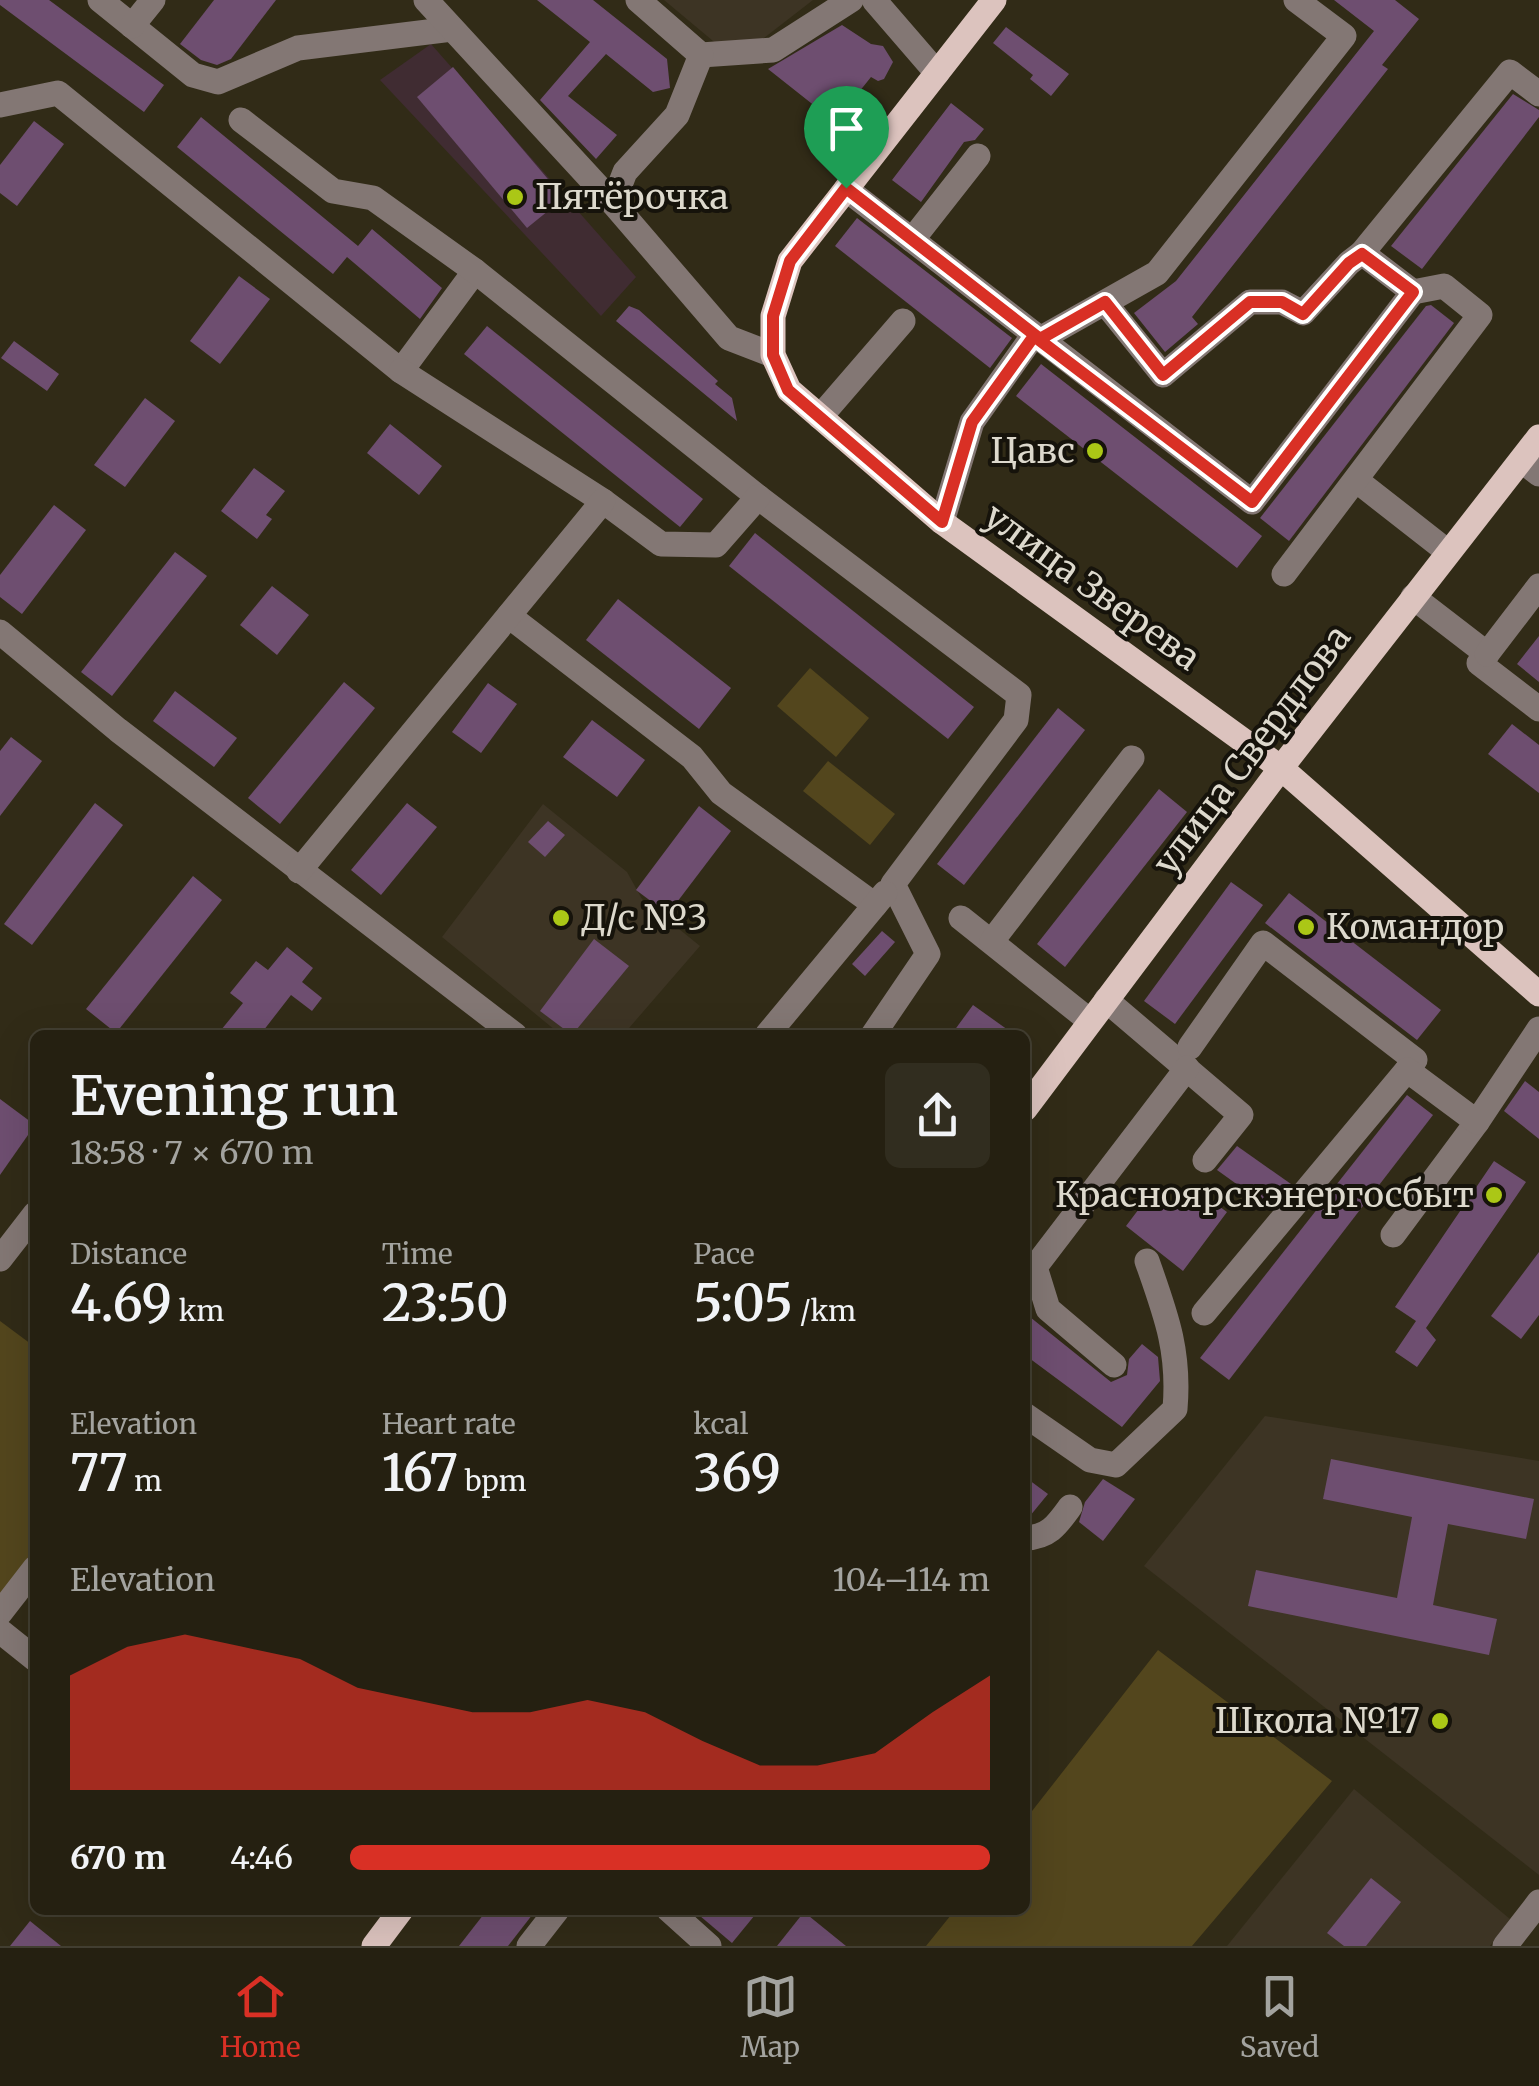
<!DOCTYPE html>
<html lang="en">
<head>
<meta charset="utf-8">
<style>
	body { margin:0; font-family:Merriweather,serif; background:#312d1f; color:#f1f3f6; height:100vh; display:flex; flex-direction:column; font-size:38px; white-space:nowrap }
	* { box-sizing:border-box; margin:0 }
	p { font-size:32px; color:#a3a39f }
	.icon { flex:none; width:55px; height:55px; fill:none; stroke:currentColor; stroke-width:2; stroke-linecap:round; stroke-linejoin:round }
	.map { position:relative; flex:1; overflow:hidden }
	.details { position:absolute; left:30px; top:1030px; width:1000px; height:885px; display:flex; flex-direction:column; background:#252011; border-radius:15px; box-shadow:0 10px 40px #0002,0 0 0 2px #423e31 }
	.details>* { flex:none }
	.pin { position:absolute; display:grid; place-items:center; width:85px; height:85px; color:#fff; margin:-102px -42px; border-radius:50% 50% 50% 0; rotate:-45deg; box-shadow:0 0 10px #0007 }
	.pin .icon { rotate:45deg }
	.round { display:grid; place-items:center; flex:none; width:105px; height:105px; border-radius:15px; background:#312d1f }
	.headline { display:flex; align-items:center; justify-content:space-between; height:170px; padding:0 40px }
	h1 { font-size:55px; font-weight:600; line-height:75px }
	.metrics { display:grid; grid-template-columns:repeat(3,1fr); gap:15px; height:170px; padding:10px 40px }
	.metrics div { display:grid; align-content:center }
	.metrics b { font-size:50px; font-weight:600 }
	.metrics small { font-size:28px; font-weight:400 }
	.metrics p { font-size:28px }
	.chart { height:280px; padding:20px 40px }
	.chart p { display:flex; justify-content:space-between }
	.chart svg { width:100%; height:180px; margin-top:10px; fill:#d93025; opacity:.7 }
	ul { padding:0 40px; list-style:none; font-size:32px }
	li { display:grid; grid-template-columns:160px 120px 1fr; align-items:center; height:75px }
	li i { height:25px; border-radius:12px; background:#d93025 }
	.dock { display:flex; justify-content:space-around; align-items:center; height:140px; border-top:2px solid #423e31; background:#252011; font-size:28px; color:#a3a39f }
	.dock a { display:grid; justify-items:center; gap:5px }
	.dock .selected { color:#d93025 }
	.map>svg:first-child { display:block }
	.commercial { fill:#402c32 }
	.education { fill:#3d3424 }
	.green { fill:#53461d }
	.building { fill:#6e4e70 }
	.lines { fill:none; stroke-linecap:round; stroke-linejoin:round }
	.minor { stroke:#837774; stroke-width:25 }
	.major { stroke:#dcc3be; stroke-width:25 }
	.route-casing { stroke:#fff; stroke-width:20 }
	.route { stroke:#d93025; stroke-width:12 }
	.poi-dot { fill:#abc716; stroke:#16130b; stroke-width:4 }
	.labels { text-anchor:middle; stroke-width:8; stroke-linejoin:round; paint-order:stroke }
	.poi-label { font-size:35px; fill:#ddd9cd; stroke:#16130b; text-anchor:start }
	.street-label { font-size:35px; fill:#ddd9cd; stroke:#16130b }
</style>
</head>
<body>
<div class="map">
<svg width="1539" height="1946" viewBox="0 0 1539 1946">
	<rect width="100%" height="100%" fill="#312b17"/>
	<path class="commercial" d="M431,44L636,277L601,316L380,80Z"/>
	<g class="education">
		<path d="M664,0H813L764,38L719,46Z"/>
		<path d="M543,804L627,872L642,899L700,946L623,1035H561L442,937Z"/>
		<path d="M1265,1416L1539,1461V1875L1144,1566Z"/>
		<path d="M1354,1789L1510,1919L1490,1946H1227Z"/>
	</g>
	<g class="green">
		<path d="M810,668L869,718L836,757L777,706Z"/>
		<path d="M828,761L895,814L870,845L803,791Z"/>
		<path d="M0,1321L35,1347V1548L0,1596Z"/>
		<path d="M1158,1650L1332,1781L1192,1946H926L955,1910H1025V1820Z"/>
	</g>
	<g class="building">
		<path d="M0,0H49L164,85L144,112L0,5Z"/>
		<path d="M214,0H276L231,59L217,65L201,60L180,44Z"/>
		<path d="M537,0H593L667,59L670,88L653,92L606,54L568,96L617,135L596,159L540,100L590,42Z"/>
		<path d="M1334,0H1395L1419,19L1382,65L1388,69L1192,317L1198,324L1165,352L1134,313L1176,281L1374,31Z"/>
		<path d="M842,25L871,44L883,46L893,62L884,79L878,81L871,77L835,122L768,69Z"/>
		<path d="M1006,27L1069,74L1051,96L1030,79L1033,75L993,43Z"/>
		<path d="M453,67L564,198L527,228L417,97Z"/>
		<path d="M1513,94L1539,110V117L1422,269L1391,246Z"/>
		<path d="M951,103L984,129L975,140L964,142L921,202L892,180Z"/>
		<path d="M201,117L358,246L372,229L442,288L420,319L347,257L333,274L177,147Z"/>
		<path d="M34,121L64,144L17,206L0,193V165Z"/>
		<path d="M857,218L1012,338L990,368L835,246Z"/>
		<path d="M239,276L270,299L220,364L190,341Z"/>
		<path d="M1431,305L1454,323L1289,541L1260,518L1426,306Z"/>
		<path d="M629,306L639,310L718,381L715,384L732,398L737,421L616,321Z"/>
		<path d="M487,326L703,499L680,527L464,354Z"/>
		<path d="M14,341L59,374L47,391L1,358Z"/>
		<path d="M1041,364L1262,536L1237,568L1016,396Z"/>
		<path d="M145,398L175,421L125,487L94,465Z"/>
		<path d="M390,424L442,466L419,495L367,453Z"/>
		<path d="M254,468L285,491L266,515L272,519L257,539L221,511Z"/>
		<path d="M54,505L86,530L22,614L0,597V575Z"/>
		<path d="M755,533L974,707L948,739L729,566Z"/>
		<path d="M175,552L207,576L112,696L81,672Z"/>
		<path d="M272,586L309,615L277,655L240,625Z"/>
		<path d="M618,599L731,688L699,729L586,640Z"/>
		<path d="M1539,636V682L1517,664Z"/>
		<path d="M344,682L375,708L280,824L248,798Z"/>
		<path d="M488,683L517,704L481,753L452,732Z"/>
		<path d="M175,691L237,738L214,767L153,721Z"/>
		<path d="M1058,708L1085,730L964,885L937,864Z"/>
		<path d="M592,720L645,760L617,797L563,757Z"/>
		<path d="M1512,724L1539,745V793L1488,754Z"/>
		<path d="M11,737L42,761L0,816V751Z"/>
		<path d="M1159,789L1187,812L1065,967L1037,944Z"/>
		<path d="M95,803L123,825L32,945L4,924Z"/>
		<path d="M407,803L437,827L381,895L351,870Z"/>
		<path d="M699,806L731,831L668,914L636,890Z"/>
		<path d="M548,821L565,835L545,857L528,842Z"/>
		<path d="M193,876L222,900L116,1033L86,1009Z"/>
		<path d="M1231,882L1263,905L1175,1024L1144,1001Z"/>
		<path d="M1289,893L1441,1010L1417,1040L1265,923Z"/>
		<path d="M882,931L895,942L865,976L852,964Z"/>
		<path d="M594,939L629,966L572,1035L540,1011Z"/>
		<path d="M287,947L313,968L302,982L322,998L312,1011L291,995L260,1035H217L243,1003L230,993L256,961L268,970Z"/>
		<path d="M973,1005L1015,1035H951Z"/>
		<path d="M1525,1081L1539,1092V1139L1504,1111Z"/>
		<path d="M1407,1095L1433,1115L1229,1380L1200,1358Z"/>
		<path d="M0,1099L35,1125L0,1175Z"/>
		<path d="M1237,1146L1291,1184L1270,1208L1217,1170Z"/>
		<path d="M1494,1161L1526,1182L1426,1328L1436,1340L1417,1367L1395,1352L1416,1321L1395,1307Z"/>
		<path d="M1154,1189L1183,1211L1198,1191L1227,1212L1183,1271L1126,1226Z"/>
		<path d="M1539,1252V1315L1521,1339L1491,1316Z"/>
		<path d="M1025,1313L1111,1382L1127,1375L1129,1359L1142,1344L1158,1357L1160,1381L1122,1427L1025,1355Z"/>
		<path d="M1331,1459L1534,1499L1526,1539L1448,1524L1433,1605L1497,1619L1489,1655L1248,1606L1256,1570L1397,1598L1412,1517L1323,1499Z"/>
		<path d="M1025,1477L1048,1494L1025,1522Z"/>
		<path d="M1103,1479L1135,1499L1103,1541L1079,1522L1085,1502Z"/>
		<path d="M1371,1878L1401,1902L1366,1946H1344L1327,1933Z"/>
		<path d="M487,1910H536L508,1946H459Z"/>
		<path d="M693,1910H759L732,1943Z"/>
		<path d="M804,1912L846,1946H777Z"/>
		<path d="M30,1921L61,1946H10Z"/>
	</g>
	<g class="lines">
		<g class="minor">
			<path d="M100,0L193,75L218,82L298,48L452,29"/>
			<path d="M426,0L613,203L729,338L773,355"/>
			<path d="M874,0L937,73"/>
			<path d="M132,26L153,0"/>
			<path d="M701,55L773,50L851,0"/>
			<path d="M0,105L58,93L401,371L475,271"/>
			<path d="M241,120L333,191L373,198L475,271L758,497L1019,695L1016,720L893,884L928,954L873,1035"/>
			<path d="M846,189L1252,502L1413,292L1362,253L1510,72L1539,94"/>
			<path d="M613,203L625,172L677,115L701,55L638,0"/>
			<path d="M912,240L978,156"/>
			<path d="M1105,303L1163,375L1250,302H1282L1303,313L1349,263L1362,253"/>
			<path d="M1040,339L1157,273L1344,36L1296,0"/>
			<path d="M401,371L603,501L661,544L716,545L758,497"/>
			<path d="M820,417L903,321"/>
			<path d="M1522,461L1539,474"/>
			<path d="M1356,480L1448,552"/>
			<path d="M942,522L972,422L1033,336"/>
			<path d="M1284,574L1480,315L1444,286L1413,292"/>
			<path d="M1413,597L1487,654L1479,663L1539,709"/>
			<path d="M509,616L692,757L721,793L875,905"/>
			<path d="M0,632L118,730L515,1035"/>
			<path d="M1487,654L1539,586"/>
			<path d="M299,871L603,501"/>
			<path d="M961,918L1090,1021"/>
			<path d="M992,941L1132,758"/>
			<path d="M1106,1000L1241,1115L1205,1160"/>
			<path d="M767,1035L885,893"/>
			<path d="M1190,1047L1263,943L1415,1060L1407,1070"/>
			<path d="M1393,1235L1477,1122"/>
			<path d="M0,1259L35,1214"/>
			<path d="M1204,1313L1407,1070L1477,1122L1539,1029"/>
			<path d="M1114,1365L1048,1309L1035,1267L1187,1068"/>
			<path d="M1025,1415L1090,1460L1116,1465L1175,1409C1180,1351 1166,1315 1147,1261"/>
			<path d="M1025,1538C1049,1537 1057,1525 1070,1507"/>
			<path d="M0,1613L35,1568"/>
			<path d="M0,1631L35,1659"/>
			<path d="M669,1910L709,1946"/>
			<path d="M529,1946L557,1910"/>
			<path d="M1505,1946L1539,1902"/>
		</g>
		<g class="major">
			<path d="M994,0L790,261L773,316V355L789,390L942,522L1281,768L1539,994"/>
			<path d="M1025,1109L1281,768L1539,437"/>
			<path d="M374,1946L401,1910"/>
		</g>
	</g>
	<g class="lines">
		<g class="route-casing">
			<path id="route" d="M846,188L790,261L773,316V355L788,390L942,522L972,422L1034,336L1252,502L1413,292L1362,254L1349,263L1303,314L1282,302H1250L1163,375L1105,302L1040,339L846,188"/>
		</g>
		<use href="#route" class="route"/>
	</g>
	<g class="poi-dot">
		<circle cx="515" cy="197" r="10"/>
		<circle cx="1095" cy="451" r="10"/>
		<circle cx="561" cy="918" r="10"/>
		<circle cx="1306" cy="927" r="10"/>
		<circle cx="1494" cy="1195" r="10"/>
		<circle cx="1440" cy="1721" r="10"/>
	</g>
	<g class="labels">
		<g class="poi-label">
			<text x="535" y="209">Пятёрочка</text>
			<text x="1075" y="463" text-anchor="end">Цавс</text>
			<text x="581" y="930">Д/с №3</text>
			<text x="1326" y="939">Командор</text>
			<text x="1474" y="1207" text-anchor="end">Красноярскэнергосбыт</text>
			<text x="1420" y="1733" text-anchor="end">Школа №17</text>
		</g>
		<g class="street-label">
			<text transform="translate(1092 587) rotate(36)" y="12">улица Зверева</text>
			<text transform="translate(1252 750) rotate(-53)" y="12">улица Свердлова</text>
		</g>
	</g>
</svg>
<div class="pin" style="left:846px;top:188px;background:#1e9e55"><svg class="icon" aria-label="arrive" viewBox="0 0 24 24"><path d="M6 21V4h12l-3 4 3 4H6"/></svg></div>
<section class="details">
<div class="headline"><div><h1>Evening run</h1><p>18:58 · 7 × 670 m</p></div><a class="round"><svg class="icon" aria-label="share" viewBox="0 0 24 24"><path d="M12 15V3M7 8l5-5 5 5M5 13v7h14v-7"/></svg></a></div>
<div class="metrics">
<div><p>Distance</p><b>4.69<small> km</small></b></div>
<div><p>Time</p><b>23:50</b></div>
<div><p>Pace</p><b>5:05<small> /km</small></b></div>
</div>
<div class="metrics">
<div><p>Elevation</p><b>77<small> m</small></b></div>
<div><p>Heart rate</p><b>167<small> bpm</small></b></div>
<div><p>kcal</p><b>369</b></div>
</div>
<div class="chart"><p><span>Elevation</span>104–114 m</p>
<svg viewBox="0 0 160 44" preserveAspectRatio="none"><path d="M0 44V16L10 9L20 6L30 9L40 12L50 19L60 22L70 25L80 25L90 22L100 25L110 32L120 38L130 38L140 35L150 25L160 16V44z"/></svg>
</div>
<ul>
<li><b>670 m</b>4:46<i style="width:100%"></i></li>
</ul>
</section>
</div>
<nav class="dock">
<a class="selected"><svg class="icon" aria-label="home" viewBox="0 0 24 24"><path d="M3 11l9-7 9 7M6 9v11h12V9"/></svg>Home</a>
<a><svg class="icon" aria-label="map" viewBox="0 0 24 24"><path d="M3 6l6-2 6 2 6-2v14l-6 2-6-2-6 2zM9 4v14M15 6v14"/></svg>Map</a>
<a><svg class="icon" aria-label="saved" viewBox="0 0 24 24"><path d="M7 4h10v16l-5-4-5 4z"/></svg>Saved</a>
</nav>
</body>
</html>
